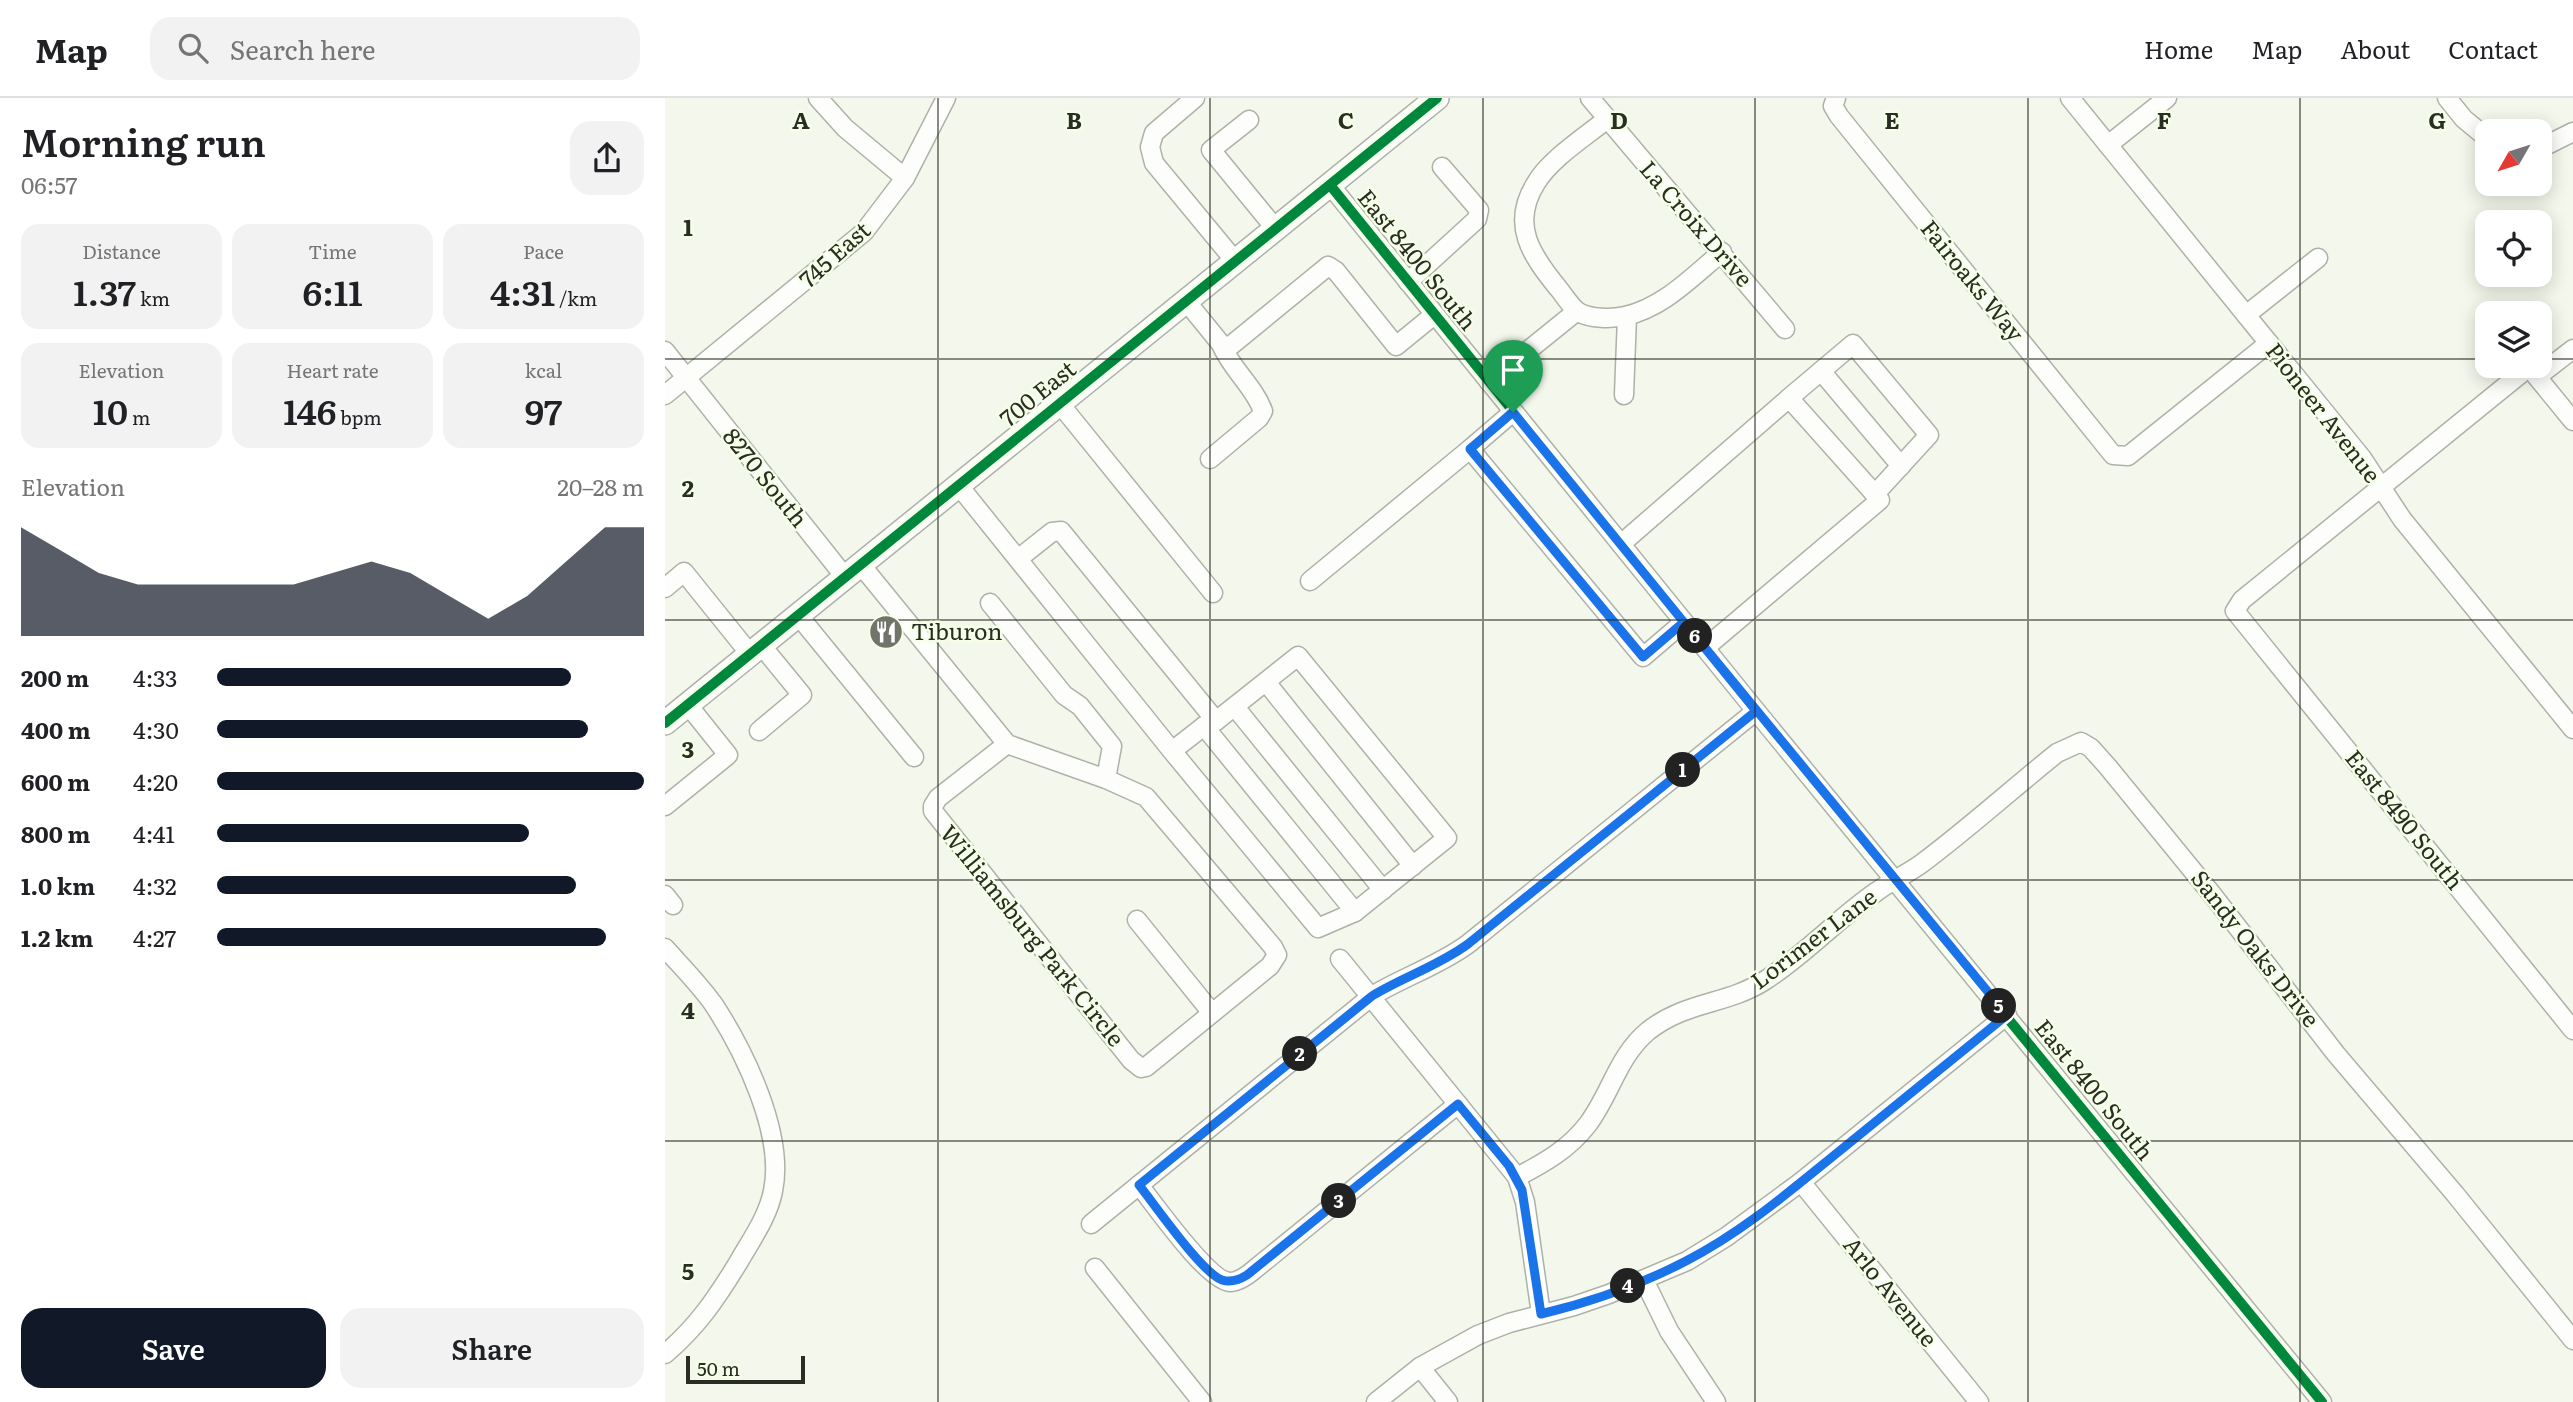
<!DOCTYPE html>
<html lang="en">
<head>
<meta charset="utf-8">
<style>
	body { margin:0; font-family:Literata,serif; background:#f2f2f2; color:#202124; height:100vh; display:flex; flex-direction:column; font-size:26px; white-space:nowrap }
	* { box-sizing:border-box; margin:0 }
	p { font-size:23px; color:#757577 }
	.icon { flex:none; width:38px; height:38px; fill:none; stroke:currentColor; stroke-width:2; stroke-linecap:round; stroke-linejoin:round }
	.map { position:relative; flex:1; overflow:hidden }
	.panel { display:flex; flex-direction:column; background:#fff; width:665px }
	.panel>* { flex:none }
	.needle { width:46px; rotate:231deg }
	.buttons { position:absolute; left:1810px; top:21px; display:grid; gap:14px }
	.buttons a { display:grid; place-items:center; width:77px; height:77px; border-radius:14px; background:#fff; box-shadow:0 4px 18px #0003; font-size:35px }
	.scale { position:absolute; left:21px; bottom:18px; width:119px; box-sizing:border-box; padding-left:7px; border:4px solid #2a2d24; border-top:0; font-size:19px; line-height:24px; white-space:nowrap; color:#2a2d24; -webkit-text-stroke:5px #f5fee6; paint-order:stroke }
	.pin { position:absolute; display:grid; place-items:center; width:60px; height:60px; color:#fff; margin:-72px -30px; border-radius:50% 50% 50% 0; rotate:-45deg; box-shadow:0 0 7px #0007 }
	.pin .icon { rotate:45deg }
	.km { position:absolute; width:35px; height:35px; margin:-18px; border-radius:50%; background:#222; color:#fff; font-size:19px; line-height:35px; text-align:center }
	.round { display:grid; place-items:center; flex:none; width:74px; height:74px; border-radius:21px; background:#f2f2f2 }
	.summary { display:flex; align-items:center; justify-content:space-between; height:119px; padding:0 21px }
	h1 { font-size:38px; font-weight:600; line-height:52px }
	.metrics { display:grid; grid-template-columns:repeat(3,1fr); gap:10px; height:119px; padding:7px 21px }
	.metrics div { display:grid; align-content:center; border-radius:18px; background:#f2f2f2; text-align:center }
	.metrics b { font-size:35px; font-weight:600 }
	.metrics small { font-size:19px; font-weight:400 }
	.metrics p { font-size:19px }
	.chart { height:196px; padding:14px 21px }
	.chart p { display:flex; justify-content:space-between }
	.chart svg { width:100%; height:126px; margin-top:7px; fill:#111827; opacity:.7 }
	.button { display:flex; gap:14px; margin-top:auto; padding:14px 21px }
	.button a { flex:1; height:80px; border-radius:21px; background:#111827; color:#fff; font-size:28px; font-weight:600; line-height:80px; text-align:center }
	.button a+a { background:#f2f2f2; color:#202124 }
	ul { padding:0 21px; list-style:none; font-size:23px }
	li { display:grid; grid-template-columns:112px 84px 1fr; align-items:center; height:52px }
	li i { height:18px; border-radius:9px; background:#111827 }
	header { display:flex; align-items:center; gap:42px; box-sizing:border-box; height:98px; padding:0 35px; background:#fff; border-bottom:2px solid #e0e0e0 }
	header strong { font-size:33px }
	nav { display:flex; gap:38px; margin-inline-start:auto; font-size:24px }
	.search { width:490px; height:63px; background:#f2f2f2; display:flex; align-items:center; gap:18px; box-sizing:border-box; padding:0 24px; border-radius:21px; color:#757577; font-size:26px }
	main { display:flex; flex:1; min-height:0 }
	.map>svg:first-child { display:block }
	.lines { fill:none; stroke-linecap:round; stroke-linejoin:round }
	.minor-casing { stroke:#aeb1a7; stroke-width:21 }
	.major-casing { stroke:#aeb1a7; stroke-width:26 }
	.minor { stroke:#fdfefc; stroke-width:18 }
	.major { stroke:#fdfefc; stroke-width:23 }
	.cycleway-casing { stroke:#f5fee6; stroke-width:15 }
	.cycleway { stroke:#00873e; stroke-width:10 }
	.route-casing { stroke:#fff; stroke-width:14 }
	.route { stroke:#1a73e8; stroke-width:9 }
	.grid { fill:none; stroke:#2a2d24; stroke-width:2; stroke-opacity:0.55 }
	.labels { text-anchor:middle; stroke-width:5; stroke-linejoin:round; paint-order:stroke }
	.street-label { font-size:23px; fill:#2a2d24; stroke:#f5fee6 }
	.poi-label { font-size:23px; fill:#2a2d24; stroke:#f5fee6; text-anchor:start }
	.grid-label { font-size:23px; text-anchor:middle; font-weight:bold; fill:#2a2d24; stroke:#f5fee6; stroke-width:5; stroke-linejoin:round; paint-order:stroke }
</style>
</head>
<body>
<header>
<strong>Map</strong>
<div class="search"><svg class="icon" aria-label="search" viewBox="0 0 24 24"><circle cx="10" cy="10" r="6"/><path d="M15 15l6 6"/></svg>Search here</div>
<nav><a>Home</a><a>Map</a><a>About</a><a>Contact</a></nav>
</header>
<main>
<section class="panel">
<div class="summary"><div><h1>Morning run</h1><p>06:57</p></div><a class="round"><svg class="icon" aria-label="share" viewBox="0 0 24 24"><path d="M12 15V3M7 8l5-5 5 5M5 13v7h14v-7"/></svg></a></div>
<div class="metrics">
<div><p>Distance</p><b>1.37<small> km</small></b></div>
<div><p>Time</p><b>6:11</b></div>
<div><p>Pace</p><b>4:31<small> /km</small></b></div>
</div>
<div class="metrics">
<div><p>Elevation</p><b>10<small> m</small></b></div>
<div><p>Heart rate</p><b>146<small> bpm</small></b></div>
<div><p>kcal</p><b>97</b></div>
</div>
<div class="chart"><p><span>Elevation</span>20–28 m</p>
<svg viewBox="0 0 160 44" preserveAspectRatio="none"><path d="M0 44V6L10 14L20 22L30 26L40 26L50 26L60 26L70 26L80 22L90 18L100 22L110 30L120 38L130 30L140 18L150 6L160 6V44z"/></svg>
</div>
<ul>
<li><b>200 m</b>4:33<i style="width:83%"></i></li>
<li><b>400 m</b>4:30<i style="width:87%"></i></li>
<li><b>600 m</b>4:20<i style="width:100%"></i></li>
<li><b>800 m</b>4:41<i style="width:73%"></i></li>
<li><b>1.0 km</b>4:32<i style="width:84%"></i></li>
<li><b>1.2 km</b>4:27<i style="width:91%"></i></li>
</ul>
<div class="button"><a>Save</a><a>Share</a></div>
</section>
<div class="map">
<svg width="1908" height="1304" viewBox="0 0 1908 1304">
	<rect width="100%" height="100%" fill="#f4f8ec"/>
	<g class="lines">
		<g class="minor-casing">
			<g id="minor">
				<path d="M153,0L180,30L240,80"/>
				<path d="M530,0L489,35L485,49L489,65L570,163"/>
				<path d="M925,0L1120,231"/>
				<path d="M1171,0L1168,8L1174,18L1448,357L1463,358L1604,245"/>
				<path d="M1405,0L1697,360L1737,421L1908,631"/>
				<path d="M1782,0L1799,21L1822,40"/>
				<path d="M942,21C920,39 885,61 871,85C845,126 866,157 893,190C899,197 906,209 913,214C926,221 946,221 960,218C998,210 1028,178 1057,154"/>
				<path d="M584,22L546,52L610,130"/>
				<path d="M1443,47L1502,0"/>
				<path d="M1874,48L1884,46L1908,34"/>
				<path d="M665,87L1091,613L1657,1304"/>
				<path d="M743,184L812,121L814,112L777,69"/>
				<path d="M521,203L556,246L564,249L663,168L671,173L731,248L769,217"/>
				<path d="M1581,217L1653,160"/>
				<path d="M1908,251L1872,279L1864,269L1577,502L1570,513L1908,932"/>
				<path d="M0,253L180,479"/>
				<path d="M1156,273L1236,368"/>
				<path d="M1872,279L1908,323"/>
				<path d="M824,284L912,213"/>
				<path d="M0,297L199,134L240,80L281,0"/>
				<path d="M959,297L962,218"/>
				<path d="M1124,300L1188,246L1264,337L1210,396"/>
				<path d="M395,306L548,495"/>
				<path d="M848,314L805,351L978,559L1019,524"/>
				<path d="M545,361L594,320L598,313C589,288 566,271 556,246"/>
				<path d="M294,388L507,653L653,830L690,814L782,740L633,558L551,623L539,628L507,653"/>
				<path d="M956,446L1124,300L1215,402L1040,550"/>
				<path d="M353,461L387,434L396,433L551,623"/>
				<path d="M196,467L342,646L441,681L481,699L608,849L612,857L605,868L481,969L476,970L466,962L268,713V708L273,700L342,646"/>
				<path d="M645,483L805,351"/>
				<path d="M0,490L19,474L85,556"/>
				<path d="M325,505L399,597L415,608L447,648L441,681"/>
				<path d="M133,517L249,659"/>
				<path d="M601,584L748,768"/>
				<path d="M570,609L718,792"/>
				<path d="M539,628L690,814"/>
				<path d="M94,633L137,597L96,547"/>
				<path d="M0,708L63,657L23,607"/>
				<path d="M0,797L8,807"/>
				<path d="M472,822L547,915"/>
				<path d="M0,850C16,868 35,887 49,907C79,953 120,1036 108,1093C103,1119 86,1142 73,1165C51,1201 32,1229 0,1256"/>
				<path d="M675,861L852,1079L860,1104L876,1216"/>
				<path d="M852,1079C879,1065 904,1051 923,1026C946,995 953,958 983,933C1021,903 1061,907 1099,883C1140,857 1172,821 1211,794C1226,783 1242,776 1256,766C1303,731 1347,691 1392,655L1416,644L1426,650L1443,669L1546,795L1671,956L1790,1096L1908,1242"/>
				<path d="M1136,1084L1314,1304"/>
				<path d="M474,1087C490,1107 543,1183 565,1184C574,1184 583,1177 590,1171L793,1006"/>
				<path d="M426,1126L707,898C738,879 773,868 803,846L1091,613"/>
				<path d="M430,1170L537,1304"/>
				<path d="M979,1182L1004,1233L1051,1304"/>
				<path d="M755,1269L783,1304"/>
				<path d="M711,1304L755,1269L813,1237L844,1225L909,1208L944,1196L1022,1163L1061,1139L1136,1084L1342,917"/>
			</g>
		</g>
		<g class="major-casing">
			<path id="major" d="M0,625L772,0"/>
		</g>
		<use href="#minor" class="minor"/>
		<use href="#major" class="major"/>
		<g class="cycleway-casing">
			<g id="cycleway">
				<path d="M665,87L1091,613L1657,1304"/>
				<path d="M0,625L772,0"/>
			</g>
		</g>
		<use href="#cycleway" class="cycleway"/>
	</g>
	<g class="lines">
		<g class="route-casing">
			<path id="route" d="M848,314C929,414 1010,513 1091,613L803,846C773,868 738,879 707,898L474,1087C490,1107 537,1175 557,1182C566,1185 574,1182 582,1177L793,1006L844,1068L857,1092L876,1216C926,1204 975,1187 1021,1163C1076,1135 1124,1094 1172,1055C1229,1009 1285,963 1342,917L1019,524L978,559L805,351L848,314"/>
		</g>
		<use href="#route" class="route"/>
	</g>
	<path class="grid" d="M273,0V1304M545,0V1304M818,0V1304M1090,0V1304M1363,0V1304M1635,0V1304M0,261H1822M1874,261H1908M0,522H1908M0,782H1908M0,1043H1908"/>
	<defs>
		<g id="restaurant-disc" transform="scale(1.75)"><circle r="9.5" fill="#71746a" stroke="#f5fee6"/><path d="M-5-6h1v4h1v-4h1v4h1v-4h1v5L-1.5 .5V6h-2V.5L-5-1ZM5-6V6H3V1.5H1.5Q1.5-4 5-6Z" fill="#fff"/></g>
	</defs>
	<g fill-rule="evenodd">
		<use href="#restaurant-disc" x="221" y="534"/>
	</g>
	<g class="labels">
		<g class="street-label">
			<text transform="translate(1031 126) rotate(49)" y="8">La Croix Drive</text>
			<text transform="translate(170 157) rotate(-42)" y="8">745 East</text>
			<text transform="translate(752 162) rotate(51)" y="8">East 8400 South</text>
			<text transform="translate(1307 183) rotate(51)" y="8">Fairoaks Way</text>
			<text transform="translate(373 296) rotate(-39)" y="8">700 East</text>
			<text transform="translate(1658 315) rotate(52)" y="8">Pioneer Avenue</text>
			<text transform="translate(100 380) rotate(51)" y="8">8270 South</text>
			<text transform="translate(1739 722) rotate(51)" y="8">East 8490 South</text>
			<text transform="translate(367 838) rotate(51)" y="8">Williamsburg Park Circle</text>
			<text transform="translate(1149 841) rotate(-37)" y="8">Lorimer Lane</text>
			<text transform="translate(1590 851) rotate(52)" y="8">Sandy Oaks Drive</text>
			<text transform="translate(1429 992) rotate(51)" y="8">East 8400 South</text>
			<text transform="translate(1225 1194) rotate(51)" y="8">Arlo Avenue</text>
		</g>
		<g class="poi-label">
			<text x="246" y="542">Tiburon</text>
		</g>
	</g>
	<g class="grid-label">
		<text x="136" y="31">A</text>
		<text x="409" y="31">B</text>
		<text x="681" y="31">C</text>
		<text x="954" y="31">D</text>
		<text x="1227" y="31">E</text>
		<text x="1499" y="31">F</text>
		<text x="1772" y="31">G</text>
		<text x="23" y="138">1</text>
		<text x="23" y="399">2</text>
		<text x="23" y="660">3</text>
		<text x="23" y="921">4</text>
		<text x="23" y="1182">5</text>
	</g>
</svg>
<div class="buttons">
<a><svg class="needle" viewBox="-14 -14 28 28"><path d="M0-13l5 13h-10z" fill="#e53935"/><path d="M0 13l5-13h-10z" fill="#757577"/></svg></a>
<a><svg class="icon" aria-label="locate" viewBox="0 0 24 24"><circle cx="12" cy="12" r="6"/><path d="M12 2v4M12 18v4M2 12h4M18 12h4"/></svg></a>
<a><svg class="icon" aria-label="layers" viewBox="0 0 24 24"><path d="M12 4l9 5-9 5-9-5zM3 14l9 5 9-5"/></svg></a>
</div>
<div class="scale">50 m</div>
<div class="pin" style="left:848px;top:314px;background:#1e9e55"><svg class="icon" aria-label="arrive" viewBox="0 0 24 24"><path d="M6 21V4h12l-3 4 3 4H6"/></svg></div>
<b class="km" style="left:1018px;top:672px">1</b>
<b class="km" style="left:635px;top:956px">2</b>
<b class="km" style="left:674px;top:1103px">3</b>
<b class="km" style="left:963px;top:1188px">4</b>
<b class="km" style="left:1334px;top:908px">5</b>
<b class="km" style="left:1030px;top:538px">6</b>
</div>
</main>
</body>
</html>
